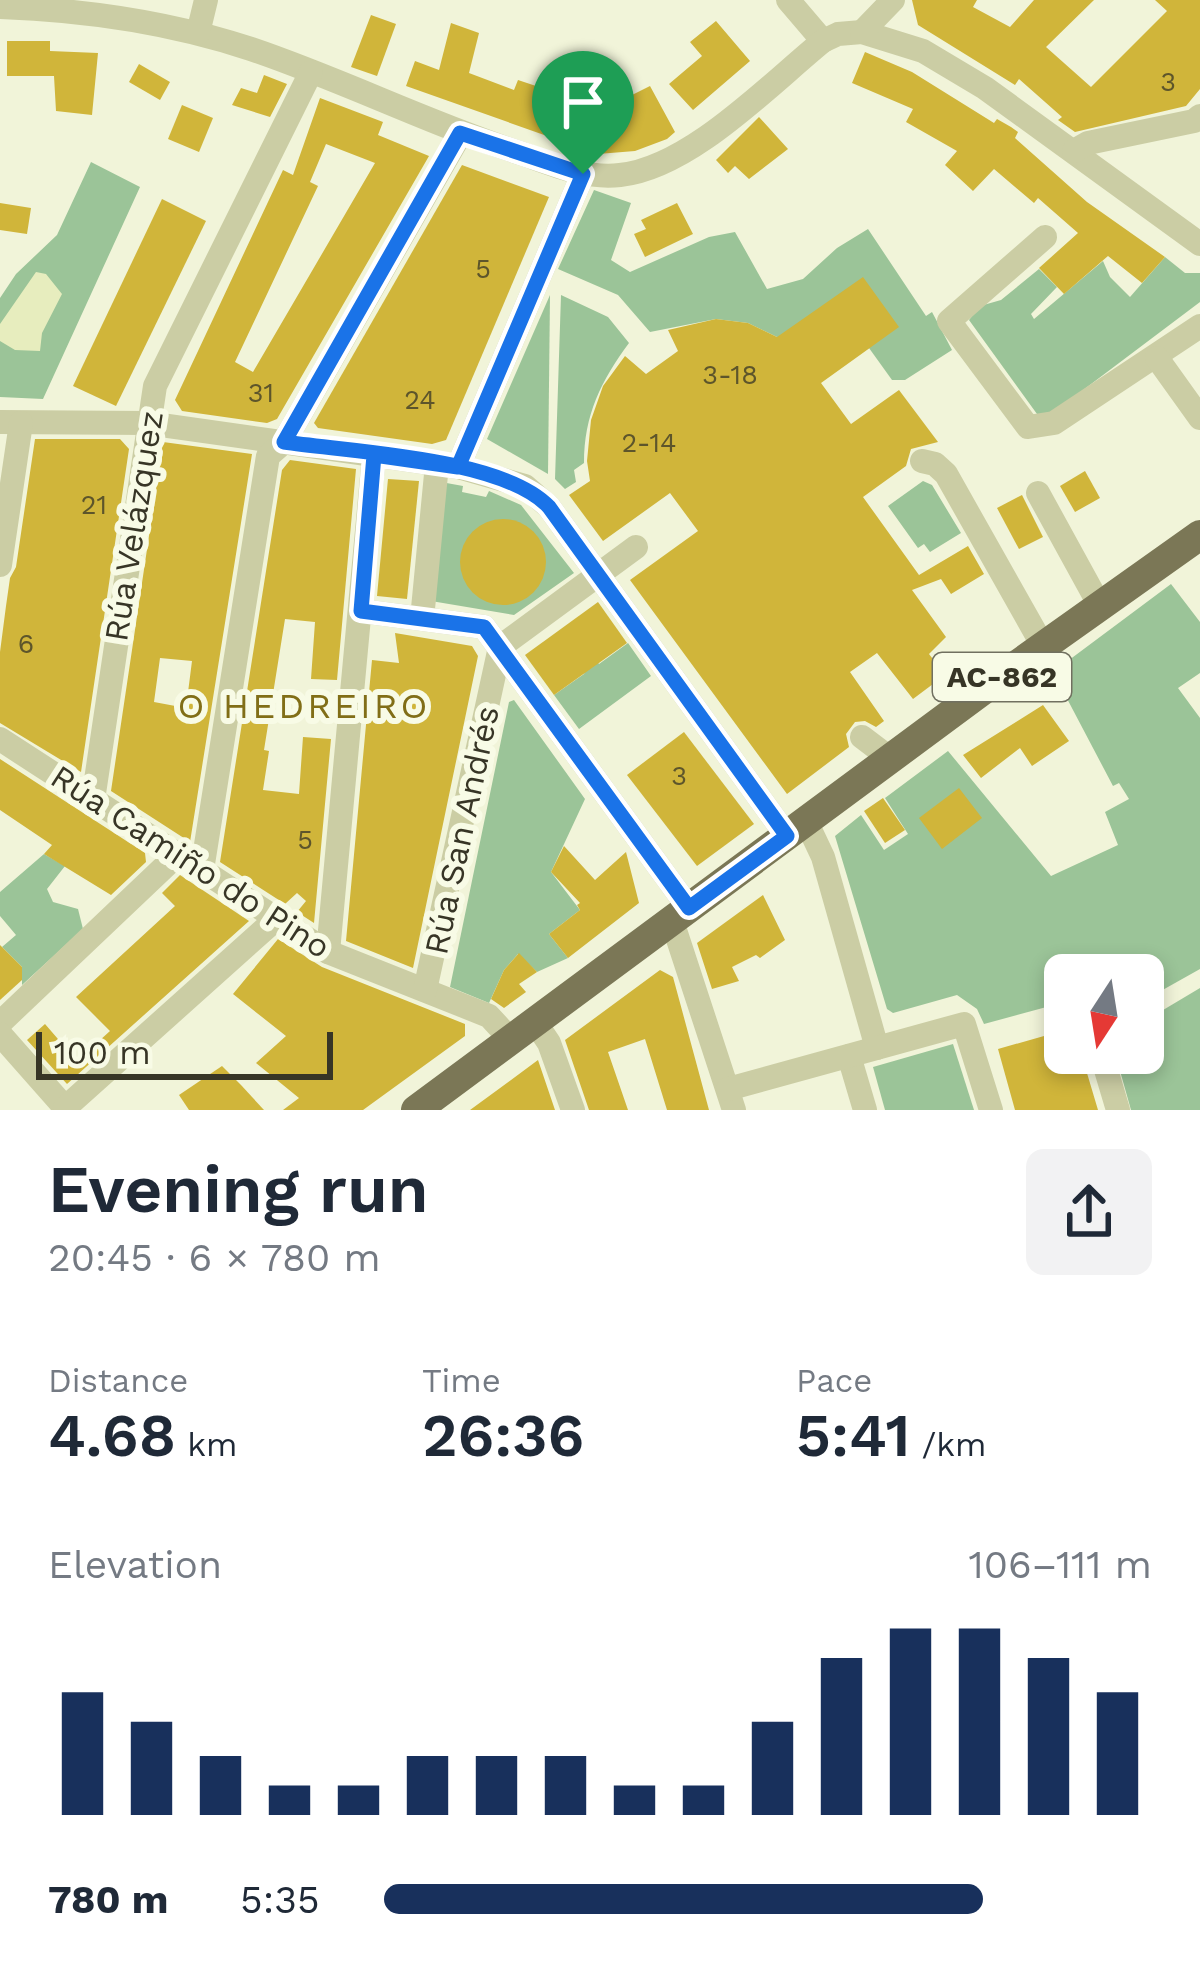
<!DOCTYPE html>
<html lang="en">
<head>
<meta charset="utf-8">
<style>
	body { margin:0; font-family:"Work Sans",sans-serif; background:#f2f2f3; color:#1f2937; height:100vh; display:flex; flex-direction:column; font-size:45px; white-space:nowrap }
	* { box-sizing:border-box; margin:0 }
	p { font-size:39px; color:#747a83 }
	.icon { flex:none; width:66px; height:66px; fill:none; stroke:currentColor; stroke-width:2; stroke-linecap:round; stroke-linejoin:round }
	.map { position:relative; height:1110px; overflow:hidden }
	.panel { display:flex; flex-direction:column; background:#fff; flex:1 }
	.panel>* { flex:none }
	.needle { width:78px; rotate:192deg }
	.controls { position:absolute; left:1044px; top:954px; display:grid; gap:24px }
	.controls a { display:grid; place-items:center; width:120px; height:120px; border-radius:18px; background:#fff; box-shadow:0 6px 18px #0003; font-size:60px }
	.scale { position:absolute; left:36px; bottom:30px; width:297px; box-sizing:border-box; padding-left:12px; border:6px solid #373526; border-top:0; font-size:33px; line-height:42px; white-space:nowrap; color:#373526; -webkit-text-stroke:9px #f8fbe6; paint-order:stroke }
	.pin { position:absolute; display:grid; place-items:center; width:102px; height:102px; color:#fff; margin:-123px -51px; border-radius:50% 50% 50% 0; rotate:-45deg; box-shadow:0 0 12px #0007 }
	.pin .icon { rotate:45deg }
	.round { display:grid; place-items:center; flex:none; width:126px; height:126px; border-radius:18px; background:#f2f2f3 }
	.overview { display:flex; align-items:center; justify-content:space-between; height:204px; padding:0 48px }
	h1 { font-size:66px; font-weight:600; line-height:90px }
	.stats { display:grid; grid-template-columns:repeat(3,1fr); gap:18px; height:204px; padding:12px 48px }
	.stats div { display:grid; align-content:center }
	.stats b { font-size:60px; font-weight:600 }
	.stats small { font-size:33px; font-weight:400 }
	.stats p { font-size:33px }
	.chart { height:336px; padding:24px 48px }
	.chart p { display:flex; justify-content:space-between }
	.chart svg { width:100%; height:216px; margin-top:12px; stroke:#18305c; stroke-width:6 }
	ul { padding:0 48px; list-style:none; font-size:39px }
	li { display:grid; grid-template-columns:192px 144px 1fr; align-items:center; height:90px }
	li i { height:30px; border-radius:15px; background:#18305c }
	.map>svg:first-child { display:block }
	.green { fill:#9bc498 }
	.plaza { fill:#e7edbe }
	.building { fill:#d0b53a; fill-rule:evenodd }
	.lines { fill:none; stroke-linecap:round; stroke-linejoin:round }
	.minor { stroke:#cbcda4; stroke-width:24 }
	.major { stroke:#7b7756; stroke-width:30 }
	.route-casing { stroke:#fff; stroke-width:24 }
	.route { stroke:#1a73e8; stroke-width:15 }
	.labels { text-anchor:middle; stroke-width:12; stroke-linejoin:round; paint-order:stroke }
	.number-label { font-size:27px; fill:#5d552b }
	.shield { fill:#f8fbe6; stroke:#717060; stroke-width:3 }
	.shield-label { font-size:30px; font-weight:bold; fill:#373526 }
	.street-label { font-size:33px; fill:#373526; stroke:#f8fbe6 }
	.neighbourhood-label { font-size:36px; letter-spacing:3px; fill:#816e17; stroke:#f8fbe6 }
</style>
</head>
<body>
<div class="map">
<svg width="1200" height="1110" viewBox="0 0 1200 1110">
	<rect width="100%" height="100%" fill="#f1f4d9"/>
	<g class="green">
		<path d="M91,162L140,187L43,399L0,397V298L16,274L57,235Z"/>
		<path d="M594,190L631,203L611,260L630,272L709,237L735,232L767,289L803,279L837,248L868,229L926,316L932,312L952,350L905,380H892L869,348L777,337L748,323L716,319L650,332L618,295L558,269Z"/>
		<path d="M1165,257L1185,273H1200V302L1050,415L1037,414L969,320L980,306L1001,300L1039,269L1057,287L1031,314L1034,319L1103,261L1110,277L1130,297Z"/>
		<path d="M550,295L548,474L487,439Z"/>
		<path d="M561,295L608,317L629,343C601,381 584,415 584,463L574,470L576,482L565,489L555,479Z"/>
		<path d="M923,481L932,485L961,533L930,552L924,544L918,548L888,506Z"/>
		<path d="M441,482L463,486L462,492L486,497L489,491L521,505L574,573L514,615L431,601Z"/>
		<path d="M1171,584L1200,622V673L1178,688L1200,718V969L1143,1001V975H1065V1002L984,1024L977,1009L957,995L893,1013L887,1009L835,836L861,815L884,850L908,834L885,798L948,751L1051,876L1118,845L1105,812L1129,799L1119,783L1113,786L1053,672Z"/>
		<path d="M628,643L651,676L579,729L554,695L584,674L592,655L599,664Z"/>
		<path d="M514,700L585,799L551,872L580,910L549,934L568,958L537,972L518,954L504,970L489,1003L450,987L509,702Z"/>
		<path d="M44,854L65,866L47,889L53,902L78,909L83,929L22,985V967L2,947L16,935L0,916V892Z"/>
		<path d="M1200,988V1110H1131L1115,1053H1143V1022Z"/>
		<path d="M953,1044L974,1110H885L873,1067Z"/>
	</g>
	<path class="plaza" d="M36,272L46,274L62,294L42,333L40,351L15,350L0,341V324Z"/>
	<g class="building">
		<path d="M912,0H977L973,7L1010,27L1034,0H1094L1046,47L1091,87L1167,11L1155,0H1200V89L1186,106L1075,132L1058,120L1062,117L1019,79L1015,85L918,25Z"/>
		<path d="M371,15L396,24L377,76L351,67Z"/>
		<path d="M716,21L750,61L693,110L669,84L702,56L690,42Z"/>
		<path d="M451,23L479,33L469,73L514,90L518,80L542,88L555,60L603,76L588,117L650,86L675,132L667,139L635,151L598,154L406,86L415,61L439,70Z"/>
		<path d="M7,41H50V51L98,53L92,115L56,111L54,76H7Z"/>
		<path d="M865,52L912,72L994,123L997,119L1011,127L1018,132L1015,138L1087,202L1165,257L1142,283L1108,256L1064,294L1039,268L1078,233L1038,198L1034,203L994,169L973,191L945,165L957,151L906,122L913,109L852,83Z"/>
		<path d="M139,64L170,82L160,100L129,82Z"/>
		<path d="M264,75L287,84L270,117L232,105L241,88L257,93Z"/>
		<path d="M320,98L383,122L378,135L429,156L277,419L267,423L182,411L175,400L283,170L293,175ZM326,144L375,163L253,372L235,362L318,186L310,182Z"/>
		<path d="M182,105L213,118L199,152L168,139Z"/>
		<path d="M759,117L788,149L749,179L735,166L728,173L716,160Z"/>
		<path d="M462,165L549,197L446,440L432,444L318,428L314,423Z"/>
		<path d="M162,199L206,221L116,406L73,386Z"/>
		<path d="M0,203L31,208L27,234L0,230Z"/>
		<path d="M677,203L693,234L645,257L634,234L646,229L641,220Z"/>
		<path d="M863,277L899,327L821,383L851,424L899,390L938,442L911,449L906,466L863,497L919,575L968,546L984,574L951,594L941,579L912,590L946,637L929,654L945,675L913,699L877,653L850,672L884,721L876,727L865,721L855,722L846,734L849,747L787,794L630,580L698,531L670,493L603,541L569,495L590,481L587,461L591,420L603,386L625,356L646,374L678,351L668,330L716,319L748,323L777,337Z"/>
		<path d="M35,439H120L129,449L81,772L0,723V652L6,606L10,578L16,567Z"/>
		<path d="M163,442L252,454L190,842L111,791ZM160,658L192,661L186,708L154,702Z"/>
		<path d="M290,460L356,469L337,680L311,679L315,622L285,619L264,750L269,751L263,790L299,794L303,737L331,739L314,923L297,912L306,901L297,893L285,904L220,862L282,470Z"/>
		<path d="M1085,471L1100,498L1075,512L1060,486Z"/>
		<path d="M388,479L419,481L407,599L377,596Z"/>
		<path d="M1022,495L1043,537L1019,549L997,508Z"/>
		<circle cx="503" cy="562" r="43"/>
		<path d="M598,602L627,643L554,695L525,655Z"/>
		<path d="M395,633L472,646L478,656L413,968L346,941L372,660L399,663Z"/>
		<path d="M1043,705L1069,741L1032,766L1020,748L981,778L963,755Z"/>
		<path d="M684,732L754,824L697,866L627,775Z"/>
		<path d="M0,759L145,853L146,862L111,895L44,854L52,845L0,810Z"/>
		<path d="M959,788L982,818L942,849L919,818Z"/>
		<path d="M883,798L905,830L885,843L864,811Z"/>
		<path d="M564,846L595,880L626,852L639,903L568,958L549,934L580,910L577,905L580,903L551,872Z"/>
		<path d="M180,875L249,921L67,1084L27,1040L45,1024L77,1061L110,1031L76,997L175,906L162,893Z"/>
		<path d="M763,895L785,940L760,958L756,955L732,967L739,981L712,989L697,943Z"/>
		<path d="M278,939L322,967L465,1024V1036L363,1110H283L299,1098L256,1063L286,1036L233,994Z"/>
		<path d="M0,945L22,967V980L0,1000Z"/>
		<path d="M519,953L537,972L519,984L526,992L504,1008L491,999L504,970Z"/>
		<path d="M660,970L673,977L709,1110H667L645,1039L608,1052L628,1110H589L565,1040Z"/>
		<path d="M1065,1030V1053H1081L1098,1110H1015L998,1049Z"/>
		<path d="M538,1060L555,1110H470L496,1091Z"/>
		<path d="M222,1066L241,1085L264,1110H189L179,1095Z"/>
	</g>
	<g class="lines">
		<g class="minor">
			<path d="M788,0L823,41"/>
			<path d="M0,7C86,10 169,22 251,49C343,80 430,124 523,154C554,165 586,179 620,175C690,168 770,84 823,41L838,34L862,32L923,51L985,88L1200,244"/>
			<path d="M862,32L893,0"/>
			<path d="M198,33L206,0"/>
			<path d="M1074,151L1088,143L1194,121L1200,116"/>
			<path d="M1045,237L949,321L1028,427L1054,423L1200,326"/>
			<path d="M1157,358L1200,418"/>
			<path d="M0,422L147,423L458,467L525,486L549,507L787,836"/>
			<path d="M922,461L935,464L946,474L1043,646"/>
			<path d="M458,467L583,174"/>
			<path d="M1038,493L1100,606"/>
			<path d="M0,565L21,423"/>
			<path d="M361,611L484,627L689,908"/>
			<path d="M422,619L437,464"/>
			<path d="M862,737L891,759"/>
			<path d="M0,739L328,952L489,1016L511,1040"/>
			<path d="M93,800L155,386L311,72"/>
			<path d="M806,821L823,857L877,1048"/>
			<path d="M202,870L268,456L284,442L461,133"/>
			<path d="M672,921L734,1110"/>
			<path d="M328,952L374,455"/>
			<path d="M425,990L500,647L636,547"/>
			<path d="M535,1022L549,1043L573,1110"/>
			<path d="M0,1023L178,854"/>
			<path d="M0,1034L67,1110"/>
			<path d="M1101,1053L1118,1110"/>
			<path d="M849,1056L865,1110"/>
			<path d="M728,1089L964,1024L991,1110"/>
			<path d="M65,1108L276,919"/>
		</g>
		<path class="major" d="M416,1110L1010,670L1200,535"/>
	</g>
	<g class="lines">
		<g class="route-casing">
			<path id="route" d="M583,174L460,133L284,442C352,452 503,458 549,507L787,836L689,908L484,627L361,611L374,455L458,467L583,174"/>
		</g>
		<use href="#route" class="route"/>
	</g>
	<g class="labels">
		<g class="number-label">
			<text x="1168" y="91">3</text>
			<text x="483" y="278">5</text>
			<text x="730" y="384">3-18</text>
			<text x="261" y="402">31</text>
			<text x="420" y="409">24</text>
			<text x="649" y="452">2-14</text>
			<text x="94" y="514">21</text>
			<text x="26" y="653">6</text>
			<text x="679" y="785">3</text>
			<text x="305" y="849">5</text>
		</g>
		<rect class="shield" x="933" y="653" width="138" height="48" rx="9"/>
		<g class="shield-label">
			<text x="1002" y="687">AC-862</text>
		</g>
		<g class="street-label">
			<text transform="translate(133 526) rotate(-81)" y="12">Rúa Velázquez</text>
			<text transform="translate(461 830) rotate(-78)" y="12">Rúa San Andrés</text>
			<text transform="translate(191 861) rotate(33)" y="12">Rúa Camiño do Pino</text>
		</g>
		<g class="neighbourhood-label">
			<text x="304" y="718">O HEDREIRO</text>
		</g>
	</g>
</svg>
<div class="controls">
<a><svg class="needle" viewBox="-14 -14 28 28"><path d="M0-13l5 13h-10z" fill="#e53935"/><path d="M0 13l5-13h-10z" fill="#747a83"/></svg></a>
</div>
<div class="scale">100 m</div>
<div class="pin" style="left:583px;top:174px;background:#1e9e55"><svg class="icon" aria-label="arrive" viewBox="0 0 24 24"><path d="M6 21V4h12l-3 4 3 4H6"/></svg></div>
</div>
<section class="panel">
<div class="overview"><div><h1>Evening run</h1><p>20:45 · 6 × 780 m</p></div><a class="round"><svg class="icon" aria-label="share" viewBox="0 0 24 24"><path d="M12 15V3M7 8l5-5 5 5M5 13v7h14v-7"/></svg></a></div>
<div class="stats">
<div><p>Distance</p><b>4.68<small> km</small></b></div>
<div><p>Time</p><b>26:36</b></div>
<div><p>Pace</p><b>5:41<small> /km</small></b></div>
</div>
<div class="chart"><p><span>Elevation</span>106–111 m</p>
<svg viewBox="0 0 160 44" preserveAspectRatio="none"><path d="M5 44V19M15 44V25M25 44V32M35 44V38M45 44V38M55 44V32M65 44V32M75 44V32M85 44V38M95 44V38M105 44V25M115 44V12M125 44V6M135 44V6M145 44V12M155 44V19"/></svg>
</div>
<ul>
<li><b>780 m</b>5:35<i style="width:78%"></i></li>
</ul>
</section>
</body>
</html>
